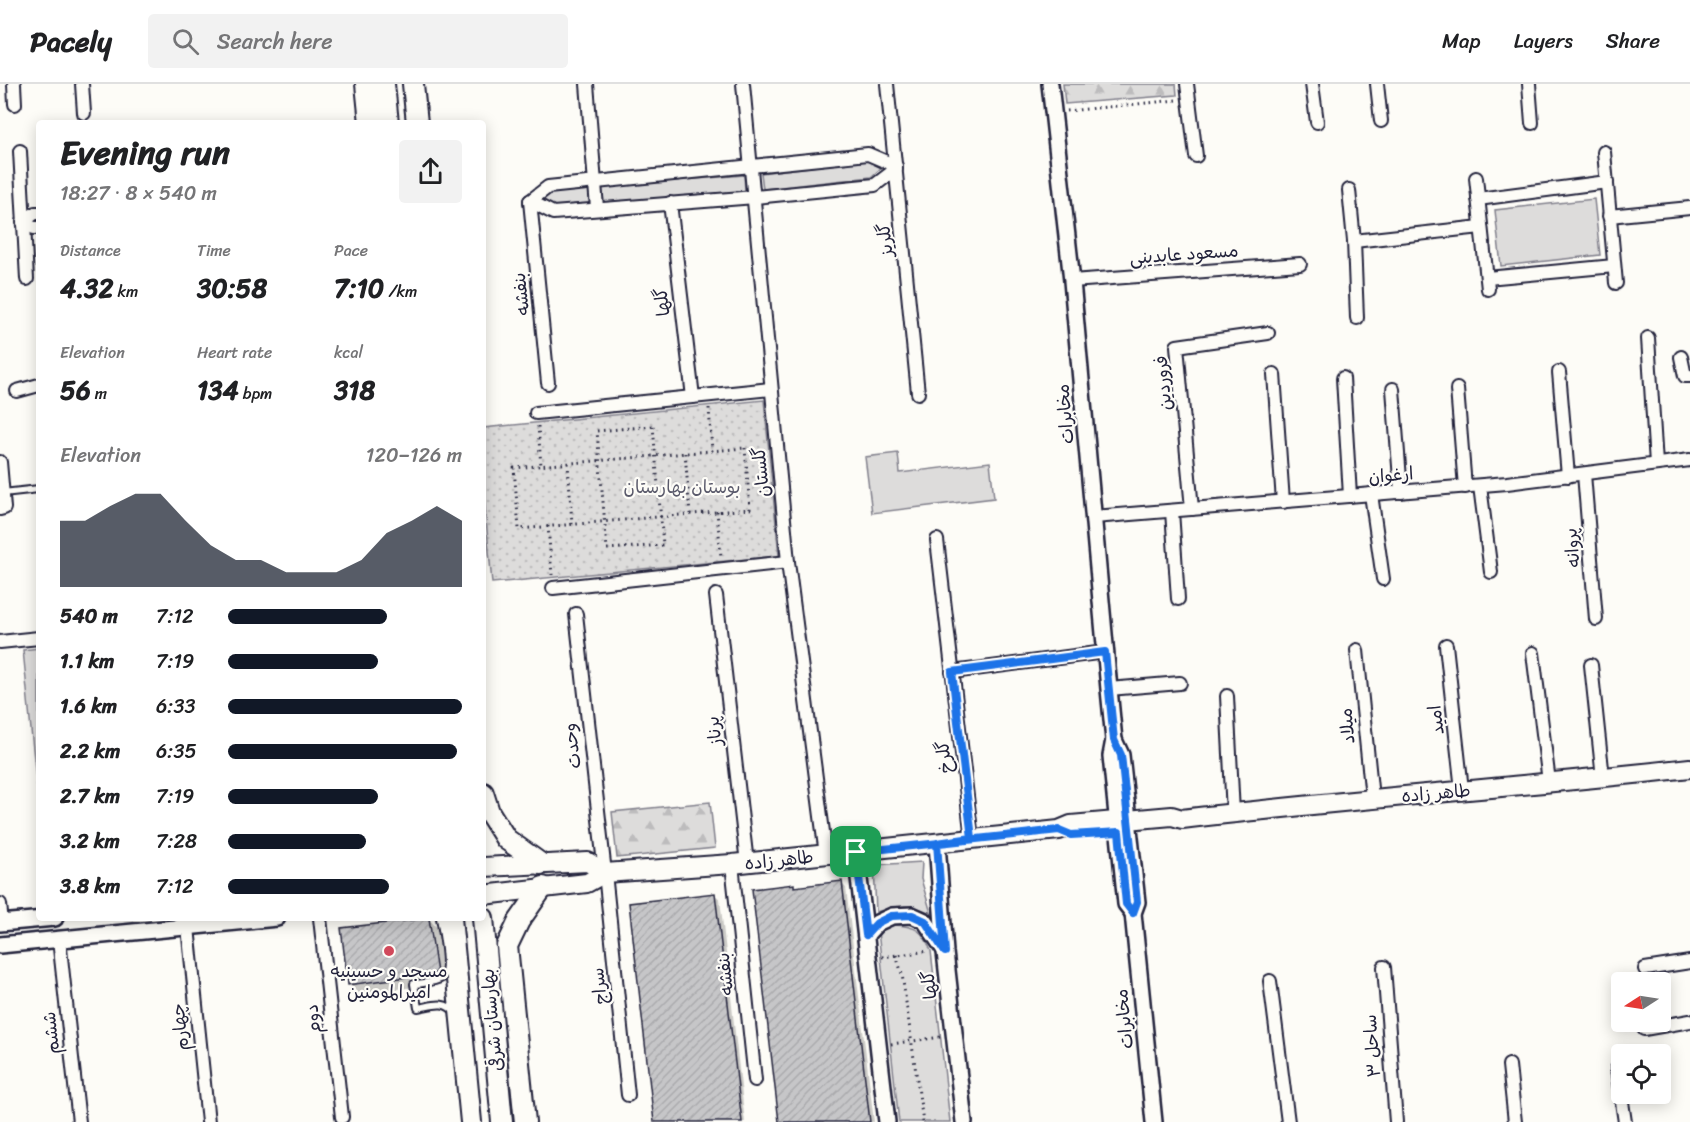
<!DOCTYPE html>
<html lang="en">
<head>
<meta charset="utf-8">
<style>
	body { margin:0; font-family:Sriracha,"Playpen Sans Arabic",sans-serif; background:#f2f2f2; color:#202124; height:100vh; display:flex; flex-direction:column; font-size:22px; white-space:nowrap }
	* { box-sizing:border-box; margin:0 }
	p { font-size:20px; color:#757577 }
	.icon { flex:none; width:33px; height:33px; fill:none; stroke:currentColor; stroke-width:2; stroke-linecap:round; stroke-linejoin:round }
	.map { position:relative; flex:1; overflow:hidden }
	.drawer { position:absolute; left:36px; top:36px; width:450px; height:801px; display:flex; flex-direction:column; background:#fff; border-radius:6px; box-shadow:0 3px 15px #0003 }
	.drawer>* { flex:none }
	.needle { width:39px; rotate:258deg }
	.tools { position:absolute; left:1611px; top:888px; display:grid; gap:12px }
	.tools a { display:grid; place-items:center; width:60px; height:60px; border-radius:6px; background:#fff; box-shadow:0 3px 15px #0003; font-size:30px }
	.pin { position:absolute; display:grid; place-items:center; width:51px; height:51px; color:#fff; margin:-26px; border-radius:12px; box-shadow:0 3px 9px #0006 }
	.round { display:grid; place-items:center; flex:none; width:63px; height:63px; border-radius:6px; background:#f2f2f2 }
	.summary { display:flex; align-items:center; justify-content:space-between; height:102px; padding:0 24px }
	h1 { font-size:33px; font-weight:700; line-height:45px }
	.metrics { display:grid; grid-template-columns:repeat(3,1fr); gap:9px; height:102px; padding:6px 24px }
	.metrics div { display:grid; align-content:center }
	.metrics b { font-size:26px; font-weight:700 }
	.metrics small { font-size:16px; font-weight:400 }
	.metrics p { font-size:16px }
	.chart { height:168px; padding:12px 24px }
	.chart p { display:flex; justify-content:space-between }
	.chart svg { width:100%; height:108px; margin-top:6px; fill:#111827; opacity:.7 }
	ul { padding:0 24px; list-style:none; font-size:20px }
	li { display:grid; grid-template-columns:96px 72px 1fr; align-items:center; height:45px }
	li i { height:15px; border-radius:8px; background:#111827 }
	header { display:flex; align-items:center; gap:36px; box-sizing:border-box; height:84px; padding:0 30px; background:#fff; border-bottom:2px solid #e0e0e0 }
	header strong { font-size:28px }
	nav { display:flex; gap:33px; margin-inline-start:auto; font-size:21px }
	.search { width:420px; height:54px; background:#f2f2f2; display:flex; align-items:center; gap:15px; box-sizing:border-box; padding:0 21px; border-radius:6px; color:#757577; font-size:22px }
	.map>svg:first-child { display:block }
	.grass { fill:#dddcdb; stroke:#807f8b; stroke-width:1.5 }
	.forest { fill:url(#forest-firs); stroke:#807f8b; stroke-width:1.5 }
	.park { fill:url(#park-dots); stroke:#807f8b; stroke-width:1.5 }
	.shadow { fill:#0003 }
	.building { fill:url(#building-hatch); stroke:#22223b; stroke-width:1.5 }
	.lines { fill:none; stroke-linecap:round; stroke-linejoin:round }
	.service-casing { stroke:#22223b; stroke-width:10 }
	.minor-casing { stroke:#22223b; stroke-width:16 }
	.tertiary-casing { stroke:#22223b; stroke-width:20 }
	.secondary-casing { stroke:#22223b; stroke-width:22 }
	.primary-casing { stroke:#22223b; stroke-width:24 }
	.path { stroke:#22223b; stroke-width:3; stroke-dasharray:1.5 4.5; stroke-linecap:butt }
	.service { stroke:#fdfcf7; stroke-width:6 }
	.minor { stroke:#fdfcf7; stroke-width:12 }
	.tertiary { stroke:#fdfcf7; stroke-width:15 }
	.secondary { stroke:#fdfcf7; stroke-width:18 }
	.primary { stroke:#fdfcf7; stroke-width:20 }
	.route-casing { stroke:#fff; stroke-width:12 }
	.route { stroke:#1a73e8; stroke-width:8 }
	.poi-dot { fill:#d1495b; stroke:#fdfcf7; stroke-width:2 }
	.labels { text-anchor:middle; stroke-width:4.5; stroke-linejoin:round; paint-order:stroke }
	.street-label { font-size:18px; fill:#22223b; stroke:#fdfcf7 }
	.park-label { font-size:18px; fill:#5a5a6b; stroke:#fdfcf7 }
	.poi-label { font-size:18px; fill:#22223b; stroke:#fdfcf7 }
</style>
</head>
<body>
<header>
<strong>Pacely</strong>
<div class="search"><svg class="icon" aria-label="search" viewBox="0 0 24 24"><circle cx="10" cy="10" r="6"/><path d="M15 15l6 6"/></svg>Search here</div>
<nav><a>Map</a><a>Layers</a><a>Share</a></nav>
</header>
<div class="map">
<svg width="1690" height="1038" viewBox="0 0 1690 1038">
	<defs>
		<pattern id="forest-firs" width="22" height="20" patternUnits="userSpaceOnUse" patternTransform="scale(1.5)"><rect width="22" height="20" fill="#dddcdb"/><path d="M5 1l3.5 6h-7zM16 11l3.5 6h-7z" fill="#bdbcbd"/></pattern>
		<pattern id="park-dots" width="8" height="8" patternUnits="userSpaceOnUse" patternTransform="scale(1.5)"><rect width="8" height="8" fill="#dddcdb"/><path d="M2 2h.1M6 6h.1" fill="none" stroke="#bdbcbd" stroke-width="1.8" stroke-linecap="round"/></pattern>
		<pattern id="building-hatch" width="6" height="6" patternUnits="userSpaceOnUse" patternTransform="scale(1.5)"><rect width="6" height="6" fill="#c6c6c8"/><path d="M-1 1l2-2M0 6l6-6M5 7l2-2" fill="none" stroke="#aaaaad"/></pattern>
	</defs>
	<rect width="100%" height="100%" fill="#fdfcf7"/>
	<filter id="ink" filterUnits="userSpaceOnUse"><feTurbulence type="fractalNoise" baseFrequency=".0167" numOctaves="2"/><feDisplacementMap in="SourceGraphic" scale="12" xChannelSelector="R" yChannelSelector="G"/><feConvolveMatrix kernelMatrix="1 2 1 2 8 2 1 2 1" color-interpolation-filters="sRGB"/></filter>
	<g filter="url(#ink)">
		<g class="grass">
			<path d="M867,76L881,84L871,93L763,105L761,89Z"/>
			<path d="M744,91L745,107L604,119L602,103Z"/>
			<path d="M589,104L590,120L553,123L543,117L550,108Z"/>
			<path d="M1594,115L1600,171L1501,182L1495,126Z"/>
			<path d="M898,369L900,389L990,378L994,414L872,429L865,373Z"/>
			<path d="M39,564V725L23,566Z"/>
			<path d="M922,778L921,795L931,829C908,819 900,821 876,828L874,781Z"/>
			<path d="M894,841C916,842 923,846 931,867L950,1038H899L878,847Z"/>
		</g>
		<g class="forest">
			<path d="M1063,0H1176L1177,11L1065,20Z"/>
			<path d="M710,718L715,764L617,774L612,728Z"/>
		</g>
		<path class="park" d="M764,316L779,472L492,499L483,403V344Z"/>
		<g class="shadow">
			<path d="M841,799L846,804L874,1038H781L793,802L796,804Z"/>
			<path d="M715,811L720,815L745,1038H656Z"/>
			<path d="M429,835L438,845L446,899L359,910L349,900Z"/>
		</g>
		<g class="building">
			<path d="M842,797L870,1038H779L752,805L794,800V803Z"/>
			<path d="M715,809L742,1038H654L629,819Z"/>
			<path d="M429,834L437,889L348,901L341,844Z"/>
		</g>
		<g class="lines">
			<g class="service-casing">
				<g id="service">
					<path d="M3,409L39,405"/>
					<path d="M440,834C442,846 451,886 442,894C436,899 421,899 414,900L418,924C432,922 445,915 455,929"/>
				</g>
			</g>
			<g class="minor-casing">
				<g id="minor">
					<path d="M14,0L15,20"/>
					<path d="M82,0L84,29"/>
					<path d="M587,0L597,124"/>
					<path d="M743,0L788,478L826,771"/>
					<path d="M887,0L918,309"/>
					<path d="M1187,0L1196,72"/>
					<path d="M1312,0L1317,38"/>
					<path d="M1377,0L1381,37"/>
					<path d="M1529,0L1532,39"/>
					<path d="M20,67L27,195"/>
					<path d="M1604,68L1616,199"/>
					<path d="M1476,94L1488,205"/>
					<path d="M1349,106L1354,157L1357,234"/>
					<path d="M1478,115L1607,98"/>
					<path d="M530,117L553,129L755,113L875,101L896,85"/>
					<path d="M530,117L548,103L868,70L896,82"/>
					<path d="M530,117L548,299"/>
					<path d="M670,119L693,313"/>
					<path d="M1609,132L1690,124"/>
					<path d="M23,138L35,129H39"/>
					<path d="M23,138L34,144H39"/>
					<path d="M1354,157L1481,143"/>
					<path d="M1487,194L1614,182"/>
					<path d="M1072,197L1300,180"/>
					<path d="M1648,254L1656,380"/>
					<path d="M1681,273L1685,292H1690"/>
					<path d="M1559,288L1568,392"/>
					<path d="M1274,290L1283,418"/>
					<path d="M1343,294L1350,412"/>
					<path d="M1393,305L1401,408"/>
					<path d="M1457,305L1465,403"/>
					<path d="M17,307L39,301"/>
					<path d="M536,329L771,305"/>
					<path d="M0,378L4,424L0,425"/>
					<path d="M1584,390L1596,535"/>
					<path d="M1480,402L1491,488"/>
					<path d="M1371,410L1383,495"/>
					<path d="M1192,425L1177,262L1268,249"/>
					<path d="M1172,427L1178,515"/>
					<path d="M1094,433L1507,399L1690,376"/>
					<path d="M937,456L972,755"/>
					<path d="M553,504L788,478"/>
					<path d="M716,511L747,779"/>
					<path d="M576,530L605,789L628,1011"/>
					<path d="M0,558L39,554"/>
					<path d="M1446,561L1462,706"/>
					<path d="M1357,566L1372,714"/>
					<path d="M1533,569L1549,698"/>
					<path d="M1591,581L1603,694"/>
					<path d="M952,588L1105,568"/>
					<path d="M1109,605L1180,599"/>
					<path d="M1227,612L1233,729"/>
					<path d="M732,780L755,996"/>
					<path d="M0,820L2,839"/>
					<path d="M320,834L342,1033"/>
					<path d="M188,843L208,1038"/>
					<path d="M59,855L79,1038"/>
					<path d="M1384,883L1396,1038"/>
					<path d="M1645,885L1690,878"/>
					<path d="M1270,897L1288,1038"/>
					<path d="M1644,945L1690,937"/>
					<path d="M1509,981L1515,1038"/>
					<path d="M1617,985L1625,1038"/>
				</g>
			</g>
			<g class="tertiary-casing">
				<g id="tertiary">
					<path d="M1050,0L1072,197L1109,605L1114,656L1121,671L1137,818L1133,829L1154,1038"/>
					<path d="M1114,656L1111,672L1126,820L1133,829"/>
					<path d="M937,759L945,868L964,1038"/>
					<path d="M856,768L887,1038"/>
					<path d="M0,839L55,834"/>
					<path d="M866,851L877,839L892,832L912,831L925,837L944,865"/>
					<path d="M0,861L277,834"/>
				</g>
			</g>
			<g class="secondary-casing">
				<g id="secondary">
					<path d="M483,783L588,778L605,789"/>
					<path d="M483,811L587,799L605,789L732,780L1059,746L1071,741L1172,732L1182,735C1351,715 1521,703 1690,684"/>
				</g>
			</g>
			<g class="primary-casing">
				<g id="primary">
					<path d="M366,0L370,39"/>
					<path d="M384,0L388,39"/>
					<path d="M413,0L417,39"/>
					<path d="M483,709L489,728L506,755L541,780"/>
					<path d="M451,834L471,1038"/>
					<path d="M483,834L502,1038"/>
					<path d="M525,1038L507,862L519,837L543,803"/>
				</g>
			</g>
			<g class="path">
				<path d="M1067,27L1177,16"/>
				<path d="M709,324L712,367"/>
				<path d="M538,342L541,382"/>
				<path d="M653,342L663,461L607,465L597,347Z"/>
				<path d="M745,364L750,425L519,445L514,384Z"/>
				<path d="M685,369L690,430"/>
				<path d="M568,379L572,440"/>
				<path d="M717,427L721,473"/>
				<path d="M548,442L552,491"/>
				<path d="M896,871L902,890L923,1038"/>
				<path d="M882,873L929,867"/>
				<path d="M891,960L941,953"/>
			</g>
			<use href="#service" class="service"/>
			<use href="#minor" class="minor"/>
			<use href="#tertiary" class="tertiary"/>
			<use href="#secondary" class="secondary"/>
			<use href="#primary" class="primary"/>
		</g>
	</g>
	<g class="lines" filter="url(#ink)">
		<g class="route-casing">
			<path id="route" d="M856,768L1059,746L1071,751L1119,748L1126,820L1133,829L1137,818L1121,671L1114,656L1105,568L952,588L972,754L937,759L945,868L925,837L912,831L891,832L877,839L866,851L856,768"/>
		</g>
		<use href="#route" class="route"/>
	</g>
	<circle class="poi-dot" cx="389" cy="867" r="6"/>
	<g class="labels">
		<g class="street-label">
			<text transform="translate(885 156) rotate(-96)" y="6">گلریز</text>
			<text transform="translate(1184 170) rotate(-4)" y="6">مسعود عابدینی</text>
			<text transform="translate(521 210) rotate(-96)" y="6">بنفشه</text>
			<text transform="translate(662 218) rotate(-97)" y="6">گلها</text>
			<text transform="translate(1163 299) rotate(-95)" y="6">فروردین</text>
			<text transform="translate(1065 330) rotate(-95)" y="6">مخابرات</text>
			<text transform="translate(761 388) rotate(-96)" y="6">گلستان</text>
			<text transform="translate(1391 391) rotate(-5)" y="6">ارغوان</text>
			<text transform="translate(1572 464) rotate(-95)" y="6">پروانه</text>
			<text transform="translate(1436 636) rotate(-97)" y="6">امید</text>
			<text transform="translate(1347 642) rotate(-95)" y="6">میلاد</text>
			<text transform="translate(714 647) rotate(-97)" y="6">پرناز</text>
			<text transform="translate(572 662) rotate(-97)" y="6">وحدت</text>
			<text transform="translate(944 673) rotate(-97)" y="6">گلرخ</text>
			<text transform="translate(1436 709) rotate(-5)" y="6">طاهر زاده</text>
			<text transform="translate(779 776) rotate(-6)" y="6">طاهر زاده</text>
			<text transform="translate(725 890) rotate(-96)" y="6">بنفشه</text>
			<text transform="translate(929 901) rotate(-96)" y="6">گلها</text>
			<text transform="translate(599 902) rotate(-96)" y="6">سراج</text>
			<text transform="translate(313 935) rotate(-96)" y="6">دوم</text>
			<text transform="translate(1124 935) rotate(-96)" y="6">مخابرات</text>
			<text transform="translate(492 936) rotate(-95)" y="6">بهارستان شرقی</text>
			<text transform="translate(180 943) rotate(-96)" y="6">چهارم</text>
			<text transform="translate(51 949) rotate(-96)" y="6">ششم</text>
			<text transform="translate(1372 962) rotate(-94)" y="6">ساحل ۳</text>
		</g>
		<g class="park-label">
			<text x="682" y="409">بوستان بهارستان</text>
		</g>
		<g class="poi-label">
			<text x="389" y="893">مسجد و حسینیه<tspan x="389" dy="21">امیرالمومنین</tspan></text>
		</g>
	</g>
</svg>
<div class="tools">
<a><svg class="needle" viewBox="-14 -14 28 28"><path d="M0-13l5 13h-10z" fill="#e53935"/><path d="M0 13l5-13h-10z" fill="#757577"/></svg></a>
<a><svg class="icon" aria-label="locate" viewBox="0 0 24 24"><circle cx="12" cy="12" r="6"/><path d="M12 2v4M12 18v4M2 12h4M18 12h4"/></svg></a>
</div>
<div class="pin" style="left:856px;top:768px;background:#1e9e55"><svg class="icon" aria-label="arrive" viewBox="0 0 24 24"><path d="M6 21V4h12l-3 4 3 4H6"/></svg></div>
<section class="drawer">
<div class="summary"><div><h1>Evening run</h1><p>18:27 · 8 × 540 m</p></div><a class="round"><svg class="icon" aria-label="share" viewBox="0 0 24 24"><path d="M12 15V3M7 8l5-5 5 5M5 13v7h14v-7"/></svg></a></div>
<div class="metrics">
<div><p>Distance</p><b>4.32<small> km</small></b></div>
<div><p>Time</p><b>30:58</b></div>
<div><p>Pace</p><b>7:10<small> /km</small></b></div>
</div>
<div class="metrics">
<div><p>Elevation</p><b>56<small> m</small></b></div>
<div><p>Heart rate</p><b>134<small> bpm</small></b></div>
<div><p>kcal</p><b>318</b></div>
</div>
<div class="chart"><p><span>Elevation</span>120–126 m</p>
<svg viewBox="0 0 160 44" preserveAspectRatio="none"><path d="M0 44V17L10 17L20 11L30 6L40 6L50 17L60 27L70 33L80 33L90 38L100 38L110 38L120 33L130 22L140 17L150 11L160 17V44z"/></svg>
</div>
<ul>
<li><b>540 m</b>7:12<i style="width:68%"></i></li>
<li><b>1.1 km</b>7:19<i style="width:64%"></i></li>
<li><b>1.6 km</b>6:33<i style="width:100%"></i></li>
<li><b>2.2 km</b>6:35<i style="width:98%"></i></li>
<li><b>2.7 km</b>7:19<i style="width:64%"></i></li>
<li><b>3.2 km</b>7:28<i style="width:59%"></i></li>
<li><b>3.8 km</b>7:12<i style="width:69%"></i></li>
</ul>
</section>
</div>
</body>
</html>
